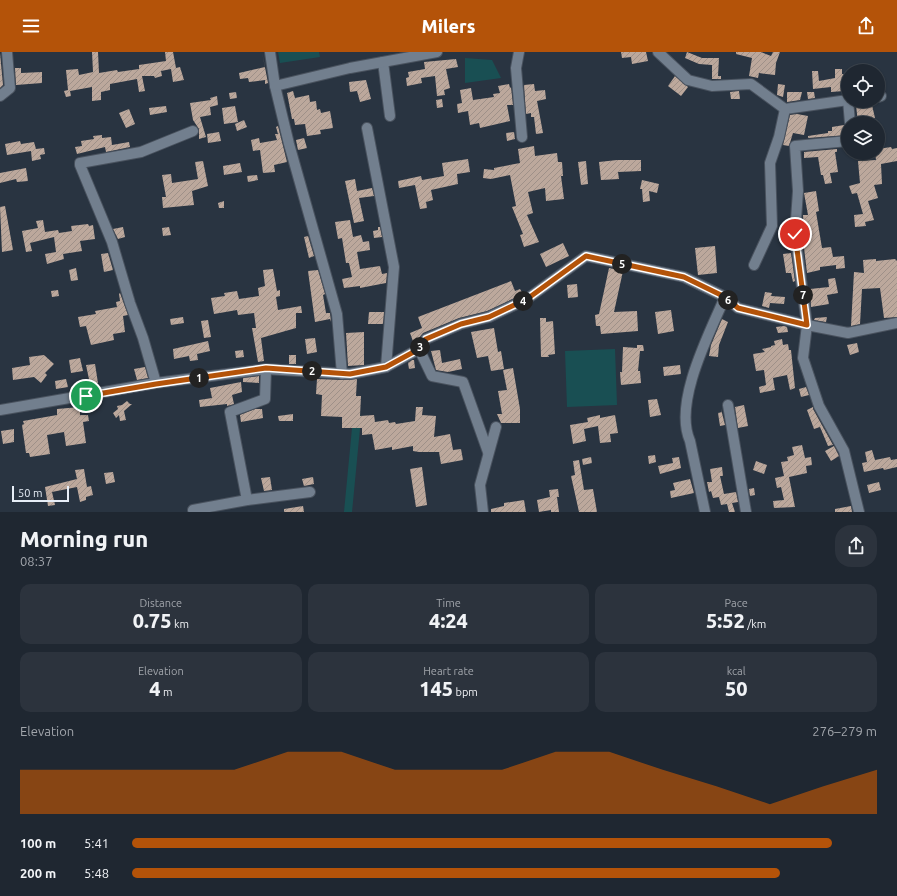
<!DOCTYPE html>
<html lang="en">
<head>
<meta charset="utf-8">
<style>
	body { margin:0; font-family:Ubuntu,sans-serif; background:#2c333d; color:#f1f3f6; height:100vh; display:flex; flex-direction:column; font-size:15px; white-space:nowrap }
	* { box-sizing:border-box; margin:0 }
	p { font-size:13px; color:#a1a5ab }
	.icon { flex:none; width:22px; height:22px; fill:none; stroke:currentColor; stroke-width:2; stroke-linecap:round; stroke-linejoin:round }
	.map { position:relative; height:460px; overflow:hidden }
	.drawer { display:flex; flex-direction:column; background:#1f2731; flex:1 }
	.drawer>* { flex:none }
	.controls { position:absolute; left:841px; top:12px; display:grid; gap:8px }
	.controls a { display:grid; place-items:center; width:44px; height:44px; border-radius:50%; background:#1f2731; box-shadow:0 1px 3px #0004,0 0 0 1px #3c444d; font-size:20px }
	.scale { position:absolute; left:12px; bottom:10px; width:57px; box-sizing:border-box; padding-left:4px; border:2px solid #e7eef7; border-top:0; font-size:11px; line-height:14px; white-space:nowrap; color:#e7eef7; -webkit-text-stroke:3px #293441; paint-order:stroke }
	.pin { position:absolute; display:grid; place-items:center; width:34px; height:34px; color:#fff; margin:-17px; border:2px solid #fff; border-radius:50%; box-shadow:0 1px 4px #0007 }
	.km { position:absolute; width:20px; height:20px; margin:-10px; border-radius:50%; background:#222; color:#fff; font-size:11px; line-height:20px; text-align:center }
	.round { display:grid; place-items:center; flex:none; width:42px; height:42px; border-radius:16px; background:#2c333d }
	.headline { display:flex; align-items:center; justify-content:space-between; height:68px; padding:0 20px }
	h1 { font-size:22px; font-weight:800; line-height:30px }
	.metrics { display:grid; grid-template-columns:repeat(3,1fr); gap:6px; height:68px; padding:4px 20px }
	.metrics div { display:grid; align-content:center; border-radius:10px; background:#2c333d; text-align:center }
	.metrics b { font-size:20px; font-weight:800 }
	.metrics small { font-size:11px; font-weight:400 }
	.metrics p { font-size:11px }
	.chart { height:112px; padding:8px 20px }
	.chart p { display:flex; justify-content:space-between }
	.chart svg { width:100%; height:72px; margin-top:4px; fill:#b45309; opacity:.7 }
	ul { padding:0 20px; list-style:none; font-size:13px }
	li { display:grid; grid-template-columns:64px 48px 1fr; align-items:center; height:30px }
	li i { height:10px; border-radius:5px; background:#b45309 }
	header { display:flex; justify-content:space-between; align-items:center; height:52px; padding:0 20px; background:#b45309; color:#fff; font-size:18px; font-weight:800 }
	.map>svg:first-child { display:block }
	.water { fill:#194f53 }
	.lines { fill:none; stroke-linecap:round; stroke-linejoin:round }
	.canal { stroke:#194f53; stroke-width:8 }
	.building { fill:url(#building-hatch) }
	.minor-casing { stroke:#49525e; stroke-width:12 }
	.minor { stroke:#727f8e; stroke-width:10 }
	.route-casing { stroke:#fff; stroke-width:8 }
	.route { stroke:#b45309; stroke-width:5 }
</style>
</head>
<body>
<header><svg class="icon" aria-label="menu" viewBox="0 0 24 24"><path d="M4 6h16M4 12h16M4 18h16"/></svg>Milers<svg class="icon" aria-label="share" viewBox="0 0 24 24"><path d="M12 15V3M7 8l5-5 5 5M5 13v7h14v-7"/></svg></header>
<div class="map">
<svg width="897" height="460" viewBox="0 0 897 460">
	<defs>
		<pattern id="building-hatch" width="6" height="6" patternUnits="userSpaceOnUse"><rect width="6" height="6" fill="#bca89c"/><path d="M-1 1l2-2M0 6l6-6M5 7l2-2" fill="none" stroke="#9e9088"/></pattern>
	</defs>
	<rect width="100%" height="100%" fill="#293441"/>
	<g class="water">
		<path d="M278,0H319L320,5L280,11Z"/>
		<path d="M465,6L492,8L501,26L465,31Z"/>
		<path d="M615,297L617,353L567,355L565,299Z"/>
	</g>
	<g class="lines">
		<path class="canal" d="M348,460L357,366"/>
	</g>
	<g class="building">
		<path d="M92,0H98L99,21L117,18L118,20L139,17V13L166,9L165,0H173L176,16L180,15L184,28L173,30L171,17L161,19L162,24L155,26L154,24H142L145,39L139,40L137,27L110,32V38L101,40V48L92,49V35L70,39L71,44L66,45L64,39L68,38L66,18L78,17L79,23L93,20Z"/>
		<path d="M262,0L268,31L265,32V28L249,30L248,26L240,27L239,21L265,15Z"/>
		<path d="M621,0H646L648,9L632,12L631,5L622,6Z"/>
		<path d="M687,0L702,6H719L718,24H721V27H712V13L699,12L685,6Z"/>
		<path d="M736,0H761L771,4L773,0H780L776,11L775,23L759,21L758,26L749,24L752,6L736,2Z"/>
		<path d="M0,1L3,33L0,36Z"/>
		<path d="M456,7L458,15L446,17L450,36L444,38L445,43L437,44L435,24L421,26L422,31L407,34L406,26L409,25L408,20L425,17L424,10Z"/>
		<path d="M15,16H21V21L42,20V31L16,33Z"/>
		<path d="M835,17H842V22H848V30H843L844,39L831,40V35L813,37L812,19H818L819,29L835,26Z"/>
		<path d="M675,24L688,35L681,44L668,34Z"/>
		<path d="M366,28L371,47L360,50L357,39L350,40L349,30Z"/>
		<path d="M509,32L510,36L511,35L513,53H507L510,69L480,76L479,71L470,73L468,59L458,61L457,52L462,51L460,38L471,36L473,48L494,45L493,42L500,41L498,34Z"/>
		<path d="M534,32L535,39L545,38L546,47L537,49L543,81L536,82L534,65H531V61L526,62L524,33Z"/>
		<path d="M778,32L785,33L783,45L777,43Z"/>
		<path d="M293,39L295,46L309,43L310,50L316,49L317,58L320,57L321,61L330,59L333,76L320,78L321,82L307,84L305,72L295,73L294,67H292L287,41Z"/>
		<path d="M739,39L740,47H731L730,40Z"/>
		<path d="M236,40L237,46L230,47L229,41Z"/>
		<path d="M787,40H802L800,48L787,50Z"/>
		<path d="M807,40H814L815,46L808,47Z"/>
		<path d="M217,44L218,53L210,55L211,63L200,65L206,85L199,87V77L193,68L190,51L211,48L210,46Z"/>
		<path d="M442,47L443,55L437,56L436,48Z"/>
		<path d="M871,49L875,66L865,68L866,71H858L856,53H865L864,50Z"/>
		<path d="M166,54L167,60L150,63L149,56Z"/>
		<path d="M235,54L238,70L224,72L222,56Z"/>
		<path d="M129,57L135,72L126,76L119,61Z"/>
		<path d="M797,62L808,64L804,83L793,81L789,94L783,93L790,63Z"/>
		<path d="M244,68L247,75L237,79L235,72Z"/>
		<path d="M844,73L847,76V83L808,86V84L828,81V79H832V75Z"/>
		<path d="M278,74L287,110L274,113L275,120L263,121L260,98L253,99L251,88L259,86L260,91L277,88L275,82H278L276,75Z"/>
		<path d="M219,80L221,89L208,91L207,82Z"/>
		<path d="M514,80L515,87L507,89L506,81Z"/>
		<path d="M102,83V86L111,85L112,93L129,90L130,95L106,100L105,95L77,102L75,95L82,94L81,89L94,87L93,84Z"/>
		<path d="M304,86L307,96L298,98L296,88Z"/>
		<path d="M20,89L21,92L34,90L36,97L44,96L45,102L40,103L41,107L32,109L31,99L7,103L5,92Z"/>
		<path d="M534,94L535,104L557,101L558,110H562L563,124H561L564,147L546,149L545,136L528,140L533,161L527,163L539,190L524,195L520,183L523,182L512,155L516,154L510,123L491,127L483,126L484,117L494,118V116L520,111L518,97Z"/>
		<path d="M891,95L892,97L897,96V109L881,112L882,132L874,133L878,146L868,149L874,168L865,170L866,174L855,175L854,163L863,162L857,141L852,142L849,134L860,131L858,109L876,108L875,101H878V97Z"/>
		<path d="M837,97V100H835L838,120L830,121L832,131L825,132L823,123H821L818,105L804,106V100Z"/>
		<path d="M468,107L470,120L457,122L458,132L431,138L433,148L426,150L427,156L420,157L415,133L399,136L398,129L421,124L422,128L444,124L442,111Z"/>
		<path d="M617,108H641V119L618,120L619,127L601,128L599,110Z"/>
		<path d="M203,109L208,134L192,139L194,153L163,156L162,145H166L162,123L171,122L172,131L198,127L195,110Z"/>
		<path d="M586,109L588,132L581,133L578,110Z"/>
		<path d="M240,111L242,120L224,123L223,114Z"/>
		<path d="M26,116L28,129L17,130L16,127L0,131V121Z"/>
		<path d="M257,123L258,128L248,130L247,124Z"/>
		<path d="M355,127L357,139L372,136L374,144L359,146L364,169L354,171L345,129Z"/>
		<path d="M642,128L659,132L657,141L649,139L650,149L643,150L642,137H640Z"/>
		<path d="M816,139L819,159L816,160L822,196L831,195L833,205L844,204L845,216L836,217V213L820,215V218L807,221L802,179H804L803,163H808L804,141Z"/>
		<path d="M224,149V156H219L218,151Z"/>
		<path d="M5,154L13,198L2,200L0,155Z"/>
		<path d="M43,168L45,180L58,178L59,181L72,179L71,174L88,172L89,174L93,173L95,187L80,189L82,199L63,202L64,207L47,212L45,202L56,200L54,185L30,191L32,199L26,200L22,179L38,176L36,169Z"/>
		<path d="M350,168L353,185L361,183L363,190L369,189L370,198L357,200L360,217L380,214L382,222L387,221L386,231L360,236V234L344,236L342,227L352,225L349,211H346L342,186L338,187L335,170Z"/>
		<path d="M123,175L125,185L118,187L113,177Z"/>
		<path d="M169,175L171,183L163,184L162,176Z"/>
		<path d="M378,175H380L382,185L374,186L373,179L378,178Z"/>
		<path d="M308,184L314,204L309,206L304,185Z"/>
		<path d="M563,191L569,204L546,215L540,202Z"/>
		<path d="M715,194L717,221L698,223L695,196Z"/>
		<path d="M108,201L113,218L104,220L101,202Z"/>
		<path d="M791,201L795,229L793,230L791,221H786L783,202Z"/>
		<path d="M876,207V209L895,207L897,209V265L884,266L880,236L862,237L860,272L851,274L854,220L864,221L863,208Z"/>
		<path d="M76,216L78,228L71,229L69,218Z"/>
		<path d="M609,216L623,219L614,260L637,259L638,279L601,282L600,274H596L595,263L599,262Z"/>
		<path d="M273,217L277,239L280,238V244L276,245L278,258L301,254L302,261H296V276L261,286L264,309L258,310L252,276H256L254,261L238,263L237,258L214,262L211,246L225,244L224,241L237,239L239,247L259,244L258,236L265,234L263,218Z"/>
		<path d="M318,218L325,242L323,243L326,261H330L331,270L330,267L315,270L308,219Z"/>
		<path d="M835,226L838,241L827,243L829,252L811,255L810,237L829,235L828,227Z"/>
		<path d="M511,229L515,239L520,237L523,242L487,259L459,266L423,281L414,292L410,281L422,276L418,265Z"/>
		<path d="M577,232L578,245L568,246L567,233Z"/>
		<path d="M58,238L59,244L52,245L51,239Z"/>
		<path d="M765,240L772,241L771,244L785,245L784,252L770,251L769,256L762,254Z"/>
		<path d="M120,241L128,263L123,264L125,280L113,282L114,288L91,293L86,274L80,275L78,265L96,262L95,259L117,255L116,250L120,249L119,242Z"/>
		<path d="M671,258L674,279L658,282L655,260Z"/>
		<path d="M369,260H384L383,272H368Z"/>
		<path d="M183,265L184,271L171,273L170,267Z"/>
		<path d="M827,265L826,270L814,268L815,266Z"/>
		<path d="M540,266H546V270L553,269L555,302L548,303L549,305H541Z"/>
		<path d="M722,267L728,270L719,293L718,305L709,304L711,293Z"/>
		<path d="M208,268L211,285L204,286L201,269Z"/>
		<path d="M784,274L787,275L788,280L778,281L776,275Z"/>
		<path d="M494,276L498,300L501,299L504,317L491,319L488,304L477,306L471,280Z"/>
		<path d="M364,280V313L348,314L346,281Z"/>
		<path d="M315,286L317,300L307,302L305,287Z"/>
		<path d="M782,287L783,293L788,292L789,298H791L795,336L790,338L787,323L773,326L775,338L760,341L759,335L766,333L764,318L756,319L753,302L765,300L762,297L771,295V294L775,293L774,289Z"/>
		<path d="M208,289L210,299L197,302L198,308L190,309L189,304L174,307L173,297Z"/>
		<path d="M857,291L859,300L850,303L847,293Z"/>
		<path d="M637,293H643L644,299H640L638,319H640L641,331L621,333L620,320H622L623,295L637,296Z"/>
		<path d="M243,298L244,305L236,306L235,299Z"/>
		<path d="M440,298L442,311L460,307L462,317L448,320L436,318L431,299Z"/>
		<path d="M44,303L54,312L45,321L47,323L41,331L34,325L13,328L12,316L30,313L29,305Z"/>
		<rect x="289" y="303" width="7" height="9"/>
		<path d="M80,306L83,319L71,321L69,308Z"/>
		<path d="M412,308H414L415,316L409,317L408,311Z"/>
		<path d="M95,312L98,331L90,332L86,313Z"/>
		<path d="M680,313L681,322L664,324L663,315Z"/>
		<path d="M145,315L148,326L137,328L134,317Z"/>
		<path d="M513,316L520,357V371H501L497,362H502L498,339L507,338L503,318Z"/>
		<path d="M259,324V331L243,330V326Z"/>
		<path d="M66,327L68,335L56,337L55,329Z"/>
		<path d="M317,327L342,328L357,327L356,344H361L360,364L374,363L375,370L388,368L389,371L395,370L396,372L415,369L416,355H423L422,363L436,364L434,385L450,382L453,398L461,397L463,408L441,412L439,400H419L413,399V394L392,398V395L375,398L372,382L362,383V376H342V365L321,364L322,343L316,342Z"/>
		<path d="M241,330L242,340L232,343L234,352L227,354V352L200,355L199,348L212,346L210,336Z"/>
		<path d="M806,335L809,343L801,345L799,337Z"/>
		<path d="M657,347L661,363L650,365L648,348Z"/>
		<path d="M127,349L130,352H132L124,359L126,368L120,369L119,363L116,366L113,361L118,357L117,354L122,353Z"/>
		<path d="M744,353L748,374L738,376L735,355Z"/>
		<path d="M80,355V363H88L89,369L83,370L86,391L66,394L64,380L47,383L50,402L30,405L29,401H26L22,373L24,372L23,369L57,363V357Z"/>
		<path d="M813,355V357L833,393L828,394L820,375L814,377L807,358Z"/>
		<path d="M255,357H262L263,366L241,370L240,363Z"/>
		<path d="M721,357L725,373L720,374L718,361L722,360Z"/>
		<path d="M293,362V369H279L278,364Z"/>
		<path d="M600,363V366L615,363L618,381L610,382L611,390L600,391L598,374L584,377L586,389L573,392L570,373L588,370L587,366Z"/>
		<path d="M14,377V390L3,392L1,379Z"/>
		<path d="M802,393L805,406L811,405L812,413L806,414L807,421L789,425L795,455L774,456L773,449L784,448L781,435L777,436L775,426L784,424L781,410L788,409L787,405L794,403L792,395Z"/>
		<path d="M834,394L839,404L831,409L825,399Z"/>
		<path d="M872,398L875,408L890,405L891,408L897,407V415L884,418L883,416L864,420L862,411L867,410L865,400Z"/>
		<path d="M655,403L656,410L649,412L648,404Z"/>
		<path d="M591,405L592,411L583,413L582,407Z"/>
		<path d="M679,405L681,416L660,422L658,414L673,411L672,406Z"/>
		<path d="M579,408L584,438L593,437L597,460H579L571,424L575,423L573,409Z"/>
		<path d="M756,409L767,413L764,422L753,418Z"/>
		<path d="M422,415L427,453L416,455L410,417Z"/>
		<path d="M722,415L723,424H720L724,442L736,440L738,450L732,451L735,460H729L727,452L721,453L719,445L713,446L711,439L709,440L707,430H712L710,417Z"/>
		<path d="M84,417L87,435L91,434L93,443L86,445V448L80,450L77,435L52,440L55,453L48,454L45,435L77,427L75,418Z"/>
		<path d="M113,420L115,430L106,432L104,421Z"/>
		<path d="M270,425L272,438L264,439L261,426Z"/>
		<path d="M313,425L314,432L304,434L302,427Z"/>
		<path d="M690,427L694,441L671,446L670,439L675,438L673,431Z"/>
		<path d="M879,430L881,438L869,441L867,433Z"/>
		<path d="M754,436L755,443L750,444L749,437Z"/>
		<path d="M558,437L559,445H557L559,460H551V458L539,460L537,448L550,445L549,438Z"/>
		<path d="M524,448L526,460H491V457L504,454V451Z"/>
		<path d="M303,454L304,460H284V457Z"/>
		<path d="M851,454L852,460H835V457Z"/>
	</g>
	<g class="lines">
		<g class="minor-casing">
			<g id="minor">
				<path d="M270,0L275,34L289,92L337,262L342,322"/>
				<path d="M519,0L516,16L522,85"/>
				<path d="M658,0L688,28L712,34L751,32L785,57L848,48"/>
				<path d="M383,10L390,64"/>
				<path d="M275,34L350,16L437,0"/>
				<path d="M0,44L10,36L7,0"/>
				<path d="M878,45L881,44"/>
				<path d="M848,48L850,71"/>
				<path d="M367,76L394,215L386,315"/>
				<path d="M848,89L795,94L798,139L795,182L807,273L803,306L819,354L844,399L859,460"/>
				<path d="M754,213L772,174L770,111L779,85L785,57"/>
				<path d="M419,297L432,324L463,330L488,400"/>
				<path d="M266,317L265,347L230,360L247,448L310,440"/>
				<path d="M156,331L143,286L130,251L112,190L80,113V111L141,100L193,79"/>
				<path d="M728,353L746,460"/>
				<path d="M0,358L156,331L266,317L350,322L386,315L419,297L426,287L461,272L489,265L527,247L586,204L684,225L725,245L738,256L807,273L848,281L897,271"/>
				<path d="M193,458L247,448"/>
				<path d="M483,460L480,433L496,375"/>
				<path d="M705,460L690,389C673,351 709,282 725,245"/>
			</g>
		</g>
		<use href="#minor" class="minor"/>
	</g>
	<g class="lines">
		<g class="route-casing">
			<path id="route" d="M86,344L156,332L266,316L350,322L386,315L419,297L426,287L461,272L489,265L527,247L586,204L684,225L725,245L738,256L807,273L795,182"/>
		</g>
		<use href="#route" class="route"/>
	</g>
</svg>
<div class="controls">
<a><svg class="icon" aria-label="locate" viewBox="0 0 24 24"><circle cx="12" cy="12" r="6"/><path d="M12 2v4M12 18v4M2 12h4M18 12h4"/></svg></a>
<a><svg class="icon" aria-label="layers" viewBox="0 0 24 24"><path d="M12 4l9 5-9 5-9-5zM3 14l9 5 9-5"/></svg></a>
</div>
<div class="scale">50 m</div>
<div class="pin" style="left:86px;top:344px;background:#1e9e55"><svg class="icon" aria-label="arrive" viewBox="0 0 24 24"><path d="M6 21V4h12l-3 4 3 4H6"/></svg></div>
<div class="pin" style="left:795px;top:182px;background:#d93025"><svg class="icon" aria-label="check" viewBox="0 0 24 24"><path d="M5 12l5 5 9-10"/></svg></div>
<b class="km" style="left:199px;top:326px">1</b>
<b class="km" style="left:312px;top:319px">2</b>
<b class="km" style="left:420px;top:295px">3</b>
<b class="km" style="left:523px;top:249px">4</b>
<b class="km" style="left:622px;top:212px">5</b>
<b class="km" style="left:728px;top:248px">6</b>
<b class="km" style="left:803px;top:243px">7</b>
</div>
<section class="drawer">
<div class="headline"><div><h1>Morning run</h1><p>08:37</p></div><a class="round"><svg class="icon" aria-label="share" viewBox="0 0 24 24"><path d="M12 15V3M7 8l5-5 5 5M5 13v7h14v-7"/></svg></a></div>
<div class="metrics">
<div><p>Distance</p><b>0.75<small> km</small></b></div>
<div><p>Time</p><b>4:24</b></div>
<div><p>Pace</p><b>5:52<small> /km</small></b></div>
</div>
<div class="metrics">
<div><p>Elevation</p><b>4<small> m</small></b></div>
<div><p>Heart rate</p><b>145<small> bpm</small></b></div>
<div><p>kcal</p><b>50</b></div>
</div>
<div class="chart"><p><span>Elevation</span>276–279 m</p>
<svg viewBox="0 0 160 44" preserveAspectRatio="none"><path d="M0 44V17L10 17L20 17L30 17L40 17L50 6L60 6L70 17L80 17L90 17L100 6L110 6L120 17L130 27L140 38L150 27L160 17V44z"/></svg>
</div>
<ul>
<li><b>100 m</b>5:41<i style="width:94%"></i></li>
<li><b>200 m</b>5:48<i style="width:87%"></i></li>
</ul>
</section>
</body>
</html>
